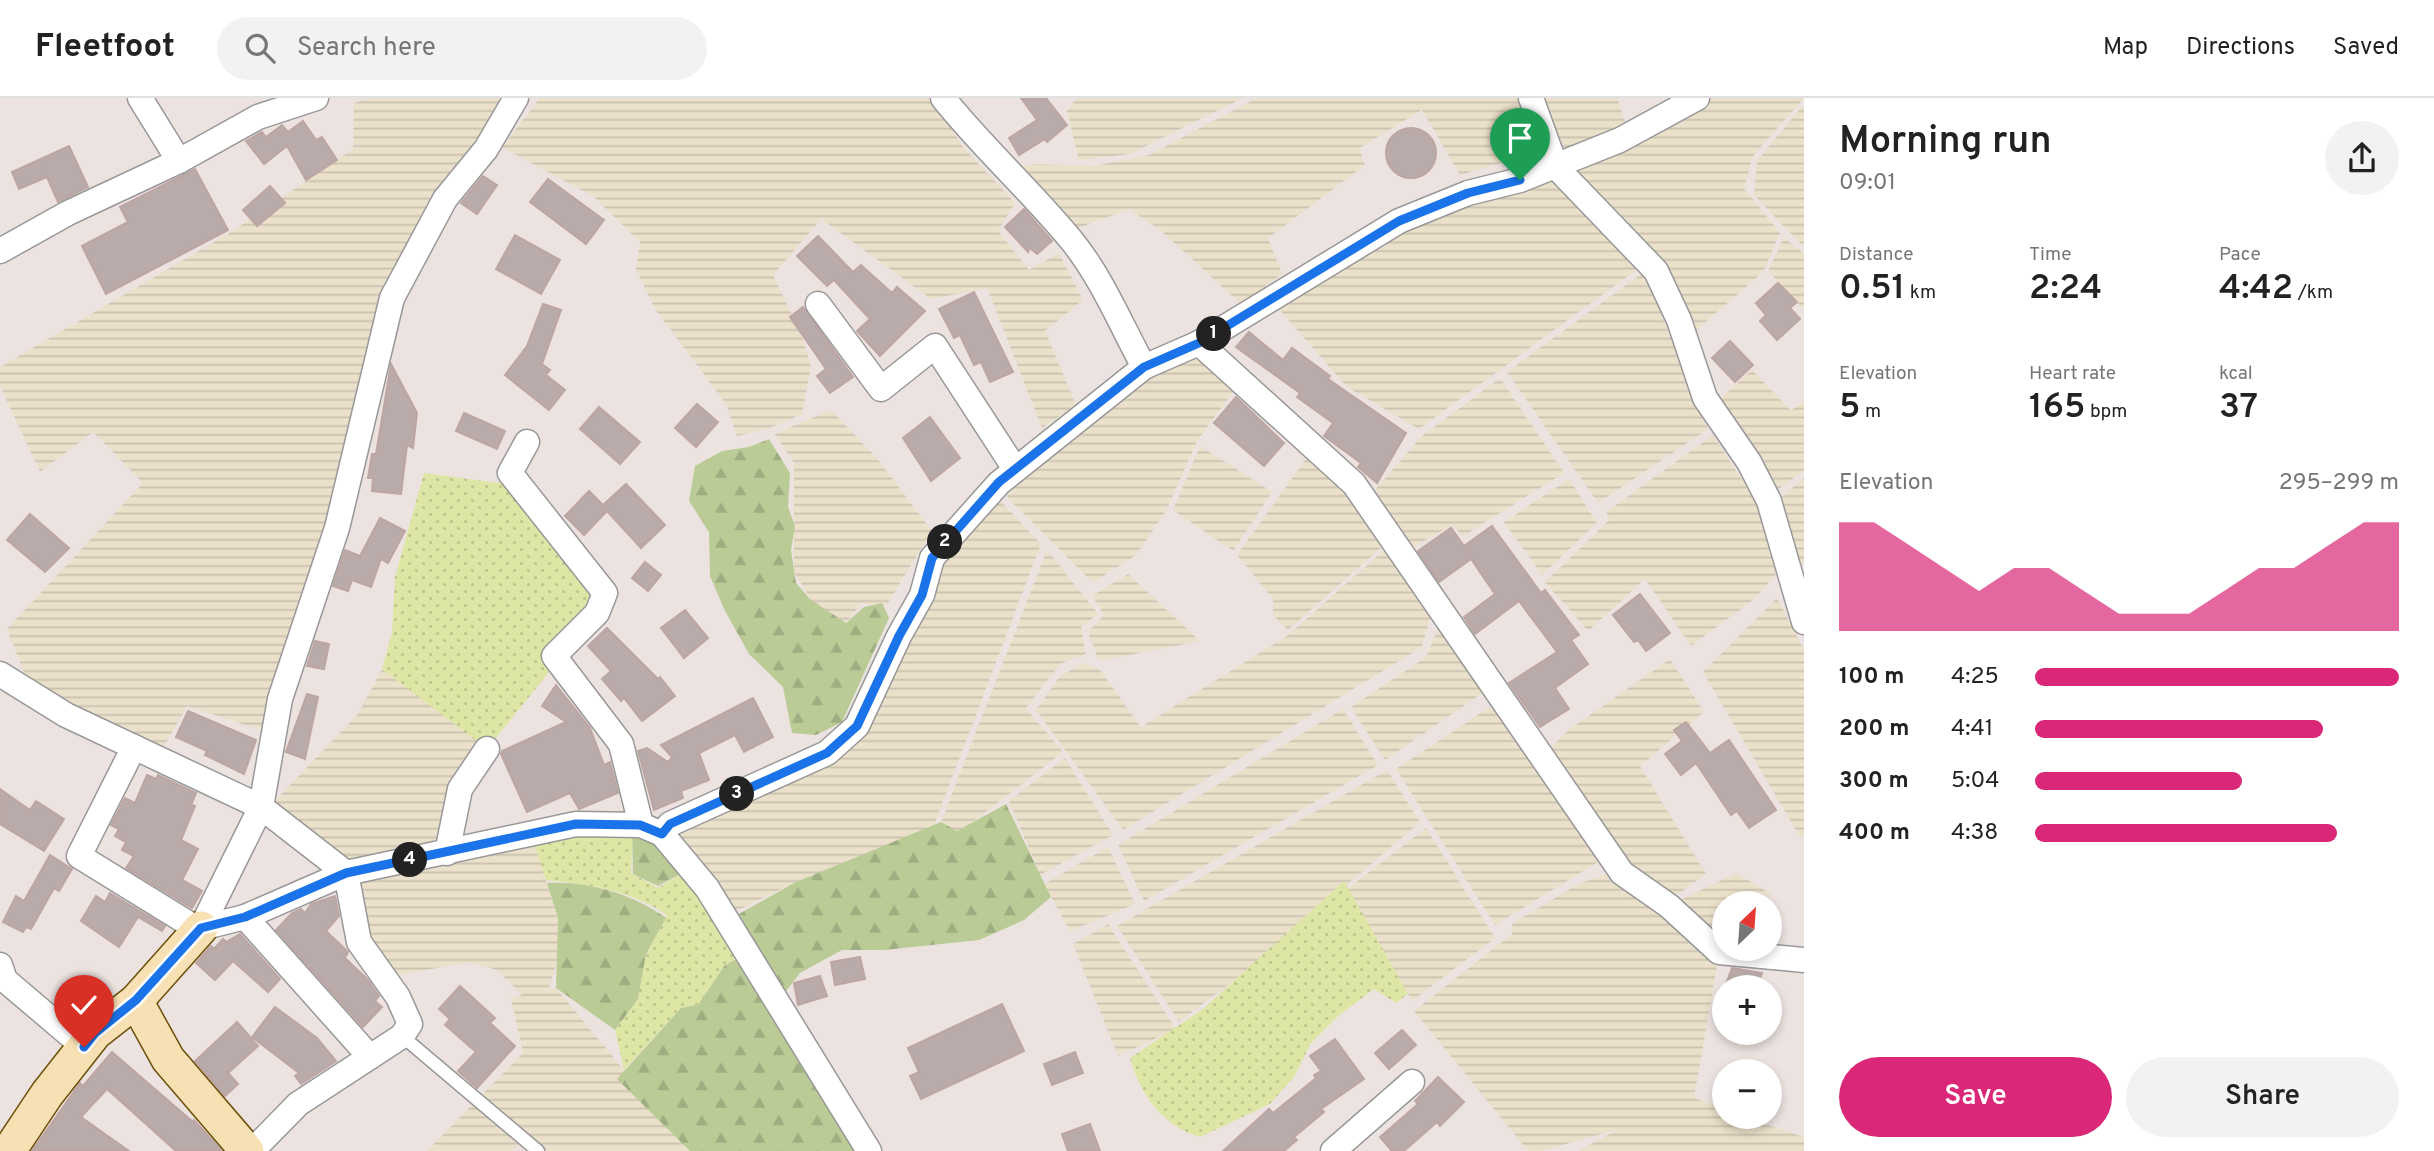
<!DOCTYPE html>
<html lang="en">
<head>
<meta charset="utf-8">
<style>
	body { margin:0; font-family:Overpass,sans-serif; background:#f2f2f2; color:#222; height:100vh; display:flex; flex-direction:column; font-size:26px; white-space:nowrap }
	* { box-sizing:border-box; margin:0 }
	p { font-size:23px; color:#767676 }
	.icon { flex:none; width:38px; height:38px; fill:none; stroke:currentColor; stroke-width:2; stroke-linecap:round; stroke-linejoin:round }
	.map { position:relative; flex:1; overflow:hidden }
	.side { display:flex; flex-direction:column; background:#fff; width:630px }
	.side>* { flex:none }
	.needle { width:46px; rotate:25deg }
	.controls { position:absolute; left:1712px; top:793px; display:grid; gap:14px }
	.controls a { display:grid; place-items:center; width:70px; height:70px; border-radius:50%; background:#fff; box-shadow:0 4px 10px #0003; font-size:35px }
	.pin { position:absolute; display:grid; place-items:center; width:60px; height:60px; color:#fff; margin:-72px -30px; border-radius:50% 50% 50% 0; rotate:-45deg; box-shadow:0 0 7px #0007 }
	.pin .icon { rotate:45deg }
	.km { position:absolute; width:35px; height:35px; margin:-18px; border-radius:50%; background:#222; color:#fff; font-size:19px; line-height:35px; text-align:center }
	.round { display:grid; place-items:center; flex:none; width:74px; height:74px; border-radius:37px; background:#f2f2f2 }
	.overview { display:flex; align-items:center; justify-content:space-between; height:119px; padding:0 35px }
	h1 { font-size:38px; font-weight:600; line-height:52px }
	.metrics { display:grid; grid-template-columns:repeat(3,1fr); gap:10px; height:119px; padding:7px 35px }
	.metrics div { display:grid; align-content:center }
	.metrics b { font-size:35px; font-weight:600 }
	.metrics small { font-size:19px; font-weight:400 }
	.metrics p { font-size:19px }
	.chart { height:196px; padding:14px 35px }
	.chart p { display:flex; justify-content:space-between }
	.chart svg { width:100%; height:126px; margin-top:7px; fill:#db2777; opacity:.7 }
	.action { display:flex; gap:14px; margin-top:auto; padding:14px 35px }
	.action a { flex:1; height:80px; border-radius:42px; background:#db2777; color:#fff; font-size:28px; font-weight:600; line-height:80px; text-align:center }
	.action a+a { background:#f2f2f2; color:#222 }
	ul { padding:0 35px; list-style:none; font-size:23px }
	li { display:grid; grid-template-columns:112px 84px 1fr; align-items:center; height:52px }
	li i { height:18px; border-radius:9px; background:#db2777 }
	header { display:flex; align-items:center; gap:42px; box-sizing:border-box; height:98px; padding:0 35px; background:#fff; border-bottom:2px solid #e0e0e0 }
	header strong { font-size:33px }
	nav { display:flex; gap:38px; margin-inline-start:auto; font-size:24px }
	.search { width:490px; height:63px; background:#f2f2f2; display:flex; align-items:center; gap:18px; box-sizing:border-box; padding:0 24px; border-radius:38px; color:#767676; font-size:26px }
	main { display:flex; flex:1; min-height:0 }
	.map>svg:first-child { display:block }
	.farmland { fill:url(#farmland-rules) }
	.grass { fill:url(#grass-dots) }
	.forest { fill:url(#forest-firs) }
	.building { fill:#b8abaa; stroke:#bda5a3; stroke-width:2 }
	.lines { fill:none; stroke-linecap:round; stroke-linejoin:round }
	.lane-casing { stroke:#989898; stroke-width:15 }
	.street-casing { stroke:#989898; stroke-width:27 }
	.secondary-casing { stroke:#6c4f08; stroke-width:36 }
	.lane { stroke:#fff; stroke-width:12 }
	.street { stroke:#fff; stroke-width:24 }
	.secondary { stroke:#f7e0b4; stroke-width:33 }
	.route-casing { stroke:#fff; stroke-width:14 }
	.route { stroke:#1a73e8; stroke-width:9 }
</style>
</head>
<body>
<header>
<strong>Fleetfoot</strong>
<div class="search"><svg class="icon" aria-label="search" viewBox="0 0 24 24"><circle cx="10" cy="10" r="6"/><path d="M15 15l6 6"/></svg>Search here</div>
<nav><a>Map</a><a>Directions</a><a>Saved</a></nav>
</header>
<main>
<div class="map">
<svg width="1804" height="1053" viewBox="0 0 1804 1053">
	<defs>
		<pattern id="farmland-rules" width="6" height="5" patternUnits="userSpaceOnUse" patternTransform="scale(1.75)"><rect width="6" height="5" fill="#ebe1cb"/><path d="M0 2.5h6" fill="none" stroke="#c9c0ae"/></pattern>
		<pattern id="grass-dots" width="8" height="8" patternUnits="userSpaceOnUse" patternTransform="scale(1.75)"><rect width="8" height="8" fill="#dee6a6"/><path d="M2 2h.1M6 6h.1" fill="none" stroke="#bec58e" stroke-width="1.8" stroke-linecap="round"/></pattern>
		<pattern id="forest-firs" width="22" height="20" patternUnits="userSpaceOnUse" patternTransform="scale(1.75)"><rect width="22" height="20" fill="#bacb96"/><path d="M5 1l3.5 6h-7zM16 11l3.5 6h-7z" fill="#9fae81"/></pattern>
	</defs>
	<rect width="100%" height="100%" fill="#ece3e0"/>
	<g class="farmland">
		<path d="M371,0H506L398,189L270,635L187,608L163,650L27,582L7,531L143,385L93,334L40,374L0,288V269L228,136L353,51L354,5Z"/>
		<path d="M540,0H933L962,48L1015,105L998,133L1029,172L1059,155L1083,202L1045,233L1076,307L1042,330L987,190L931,201L821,121L773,177L802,238L811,269L802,316L767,331L737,338L726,306L655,211L636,171L640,144L594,99L502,49Z"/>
		<path d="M1077,0H1243L1130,56L1079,62L1067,13Z"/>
		<path d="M1257,0H1522L1538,45L1531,56L1460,77L1422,12L1359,50L1365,67L1268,140L1282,176L1241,206L1159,131L1129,111L1066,135L1008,71L1037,66L1094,68L1149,57Z"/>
		<path d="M1536,0H1617L1627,29L1553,62Z"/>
		<path d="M1710,0H1804L1753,58L1744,90L1780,135L1763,174L1691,237L1566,72L1691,14Z"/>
		<path d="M1804,6V149L1754,97L1757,63Z"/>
		<path d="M1543,70L1647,164L1419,331L1347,289L1278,210L1391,132Z"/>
		<path d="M1784,139L1804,156V212L1768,173Z"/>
		<path d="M1644,174L1708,331L1598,405L1507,274Z"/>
		<path d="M1191,248L1236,290L1197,343L1166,413L1136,457L1093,485L1009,401L999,385Z"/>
		<path d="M1752,272L1791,313L1804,302V372L1771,397L1713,307Z"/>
		<path d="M1500,280L1564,375L1463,438L1452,427L1408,452L1375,392L1422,338Z"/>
		<path d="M831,312L876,359L932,433L886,508L862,505L846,525L812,503L794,474V365L775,336Z"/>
		<path d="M1713,337L1757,405L1781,471L1753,502L1691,548L1645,481L1588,533L1545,484L1610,421L1606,414Z"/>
		<path d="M1200,348L1272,394L1233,453L1173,412Z"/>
		<path d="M1308,358L1392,440L1288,532L1273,517V501L1237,457Z"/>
		<path d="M1804,380V465L1796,472L1778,402Z"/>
		<path d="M1569,381L1597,425L1542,477L1504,424Z"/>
		<path d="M994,396L1041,446L923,756L794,785L730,816L670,726L857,628L932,460Z"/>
		<path d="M1391,446L1432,514L1422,549L1123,732L1036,612L1060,578L1084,565L1100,572L1141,629L1287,538Z"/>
		<path d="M1047,452L1098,516L1081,529L1086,556L1060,566L1026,610L1063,654L959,735L941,724Z"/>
		<path d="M1128,476L1200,543L1099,563L1088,534L1104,517L1092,498Z"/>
		<path d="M1777,500L1804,552V737L1800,739L1703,574Z"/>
		<path d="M1441,523L1484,594L1385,662L1351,609L1426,559Z"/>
		<path d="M1670,561L1704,614L1640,668L1706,776L1668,803L1633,772L1547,653L1570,631Z"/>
		<path d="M382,571L491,650L470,689L447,755L356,771L270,708L358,616Z"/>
		<path d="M1496,605L1598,764L1495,827L1396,671Z"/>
		<path d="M1343,611L1378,667L1144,803L1118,747Z"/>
		<path d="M1065,660L1113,737L1040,777L1009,703Z"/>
		<path d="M1387,672L1420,724L1246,873L1179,924L1117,828Z"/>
		<path d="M1426,730L1495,840L1412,903L1347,791Z"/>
		<path d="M533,742L558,820V859L549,890L541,893L556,890L691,1053H545L524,1041L512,1053H427L523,955L511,900L522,897L497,872L470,864L387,879L359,844L347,779Z"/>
		<path d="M1108,749L1135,806L1070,833L1044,786Z"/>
		<path d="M1609,775L1660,812L1736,775L1770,795L1767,805H1724V850L1718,862L1694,1000L1724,1011V1018L1745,1019L1804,1039V1053H1578L1619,1031L1541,1053H1528L1414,913L1512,836V826L1578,786Z"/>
		<path d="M1108,826L1176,931L1118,958L1073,846Z"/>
	</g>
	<g class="grass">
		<path d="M424,375L507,386L586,468L597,515L487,651L382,571L392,534L395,479Z"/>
		<path d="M633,729L631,775L658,790L684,774L747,856L725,867L698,907L681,910L624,972L615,932L638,901L645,859L667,817C630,792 590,787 546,782L533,742Z"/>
		<path d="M1344,783L1408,896L1396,905L1374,891L1338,918L1311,945L1294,979L1270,1006L1200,1039C1162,1028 1140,996 1130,960L1203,911Z"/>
	</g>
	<g class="forest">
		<path d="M769,341L790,375L788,409L795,428L791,452L796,485L810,501L846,525L864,509L882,505L889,520L842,624L816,637L792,635L783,589L749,556L724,511L710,478L709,434L689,403L695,368L722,353L749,349Z"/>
		<path d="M1006,706L1051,799L1024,822L979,842L884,852H842L800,875L783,897L739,816L794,785L941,724L957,733Z"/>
		<path d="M632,728L660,739L684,774L658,788L633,776Z"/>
		<path d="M547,785C588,783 633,796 666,820L646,856L638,901L615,932L556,890L558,820Z"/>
		<path d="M747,856L870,1053H690L617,981L681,910L698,907L725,867Z"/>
	</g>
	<g class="building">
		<path d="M1021,0H1046L1067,27L1047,44L1045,41L1019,57L1009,40L1037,22Z"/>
		<path d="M303,23L316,42L322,39L337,62L306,82L287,48L264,66L246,43L262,34L266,39L282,27L288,34Z"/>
		<circle cx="1411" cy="55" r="25"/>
		<path d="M69,48L88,89L58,104L47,79L19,91L12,74Z"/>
		<path d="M195,71L228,132L106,196L82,148L128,124L120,109Z"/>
		<path d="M483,78L497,87L477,116L461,105Z"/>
		<path d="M548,81L604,122L586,146L530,104Z"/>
		<path d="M270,88L285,105L257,128L243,112Z"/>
		<path d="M1024,111L1052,143L1037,156L1030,150L1028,154L1005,129Z"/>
		<path d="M515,137L560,162L541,196L496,171Z"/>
		<path d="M818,138L853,174L861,167L892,195L897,189L925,213L880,258L857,233L870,221L834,182L827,188L797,158Z"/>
		<path d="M1778,185L1797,204L1790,210L1800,221L1777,242L1760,223L1766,217L1756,205Z"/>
		<path d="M974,194L1013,274L990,284L981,264L974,267L960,237L954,240L939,211Z"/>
		<path d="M543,206L561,212L542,266L550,272L546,277L565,292L549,312L505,277L527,248Z"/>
		<path d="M803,209L853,279L830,295L817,278L826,271L790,219Z"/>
		<path d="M1249,234L1283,262L1292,250L1330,278L1328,281L1406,335L1377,385L1358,369L1361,365L1324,338L1333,325L1297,299L1300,295L1236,249Z"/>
		<path d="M1730,243L1753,267L1735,284L1712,260Z"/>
		<path d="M391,266L417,315L413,350L407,347L401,396L372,393L373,380H368L372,356H376Z"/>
		<path d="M1236,299L1284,345L1264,368L1214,325Z"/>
		<path d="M697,306L718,324L696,349L675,330Z"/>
		<path d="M599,309L640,344L620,366L580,331Z"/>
		<path d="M464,315L505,333L497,351L456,333Z"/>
		<path d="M930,319L960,360L931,383L903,340Z"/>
		<path d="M626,386L665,427L641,450L607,413L584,437L565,418L589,393L603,407Z"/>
		<path d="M30,416L69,450L45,474L7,442Z"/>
		<path d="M380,420L405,433L388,465L381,461L371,489L352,482L348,493L333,488L345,452L360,458Z"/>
		<path d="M1492,428L1541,495L1545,492L1579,537L1571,542L1588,566L1555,590L1569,611L1540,629L1509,585L1557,554L1519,503L1475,536L1464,519L1495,496L1471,461L1439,484L1418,453L1451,430L1464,448Z"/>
		<path d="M645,464L661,477L648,493L632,480Z"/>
		<path d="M1640,496L1670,535L1646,553L1638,542L1634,544L1613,517Z"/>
		<path d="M685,512L708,540L684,560L661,530Z"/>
		<path d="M607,530L658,581L660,579L675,598L642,623L624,600L621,603L602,581L611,573L588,548Z"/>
		<path d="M315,543L329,546L324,571L307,568Z"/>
		<path d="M556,587L590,630L604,667L610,664L618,695L579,711L570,695L527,714L501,656L502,653L566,624L542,608Z"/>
		<path d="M307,596L318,599L305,661L286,654Z"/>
		<path d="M753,600L773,639L744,654L735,637L699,655L709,682L681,693L683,700L654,712L638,653L647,650L668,664L672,659L661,647Z"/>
		<path d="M188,613L256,642L244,676L205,657L207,653L176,639Z"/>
		<path d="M1686,624L1710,655L1729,642L1776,712L1749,730L1737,713L1731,717L1696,665L1681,677L1665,656L1682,643L1674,632Z"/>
		<path d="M147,677L156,681L158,677L196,695L191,707L195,708L181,742L198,751L182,782L202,793L192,810L126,770L134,758L122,752L126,744L115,738L119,731L111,727L125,700L135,705Z"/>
		<path d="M0,691L30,712L36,703L64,721L44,753L0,726Z"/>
		<path d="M50,757L72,771L59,793L54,790L31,831L26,829L23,834L3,824L16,798L24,803Z"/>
		<path d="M110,795L165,828L162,833L138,819L119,849L81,823L96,798L105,804Z"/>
		<path d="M335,798L339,818L326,833L348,854L345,860L367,881L379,898L375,903L382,909L363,929L276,832L292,815L301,811L305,815L311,806Z"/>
		<path d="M240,836L280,881L268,894L233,863L215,882L196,865L211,848L214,851L223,841L226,844Z"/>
		<path d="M860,859L865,881L835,887L831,864Z"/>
		<path d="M1732,870L1762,875L1757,889H1725Z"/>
		<path d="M820,878L827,898L798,907L794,885Z"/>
		<path d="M460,888L495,920L490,925L515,948L477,990L458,973L476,954L445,927L450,921L439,911Z"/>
		<path d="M1002,906L1024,953L921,1001L910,978L919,974L908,950Z"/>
		<path d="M275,909L317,940L336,963L301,986L295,978L299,975L252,939Z"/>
		<path d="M237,924L258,948L228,975L238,986L225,998L195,963Z"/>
		<path d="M1402,932L1416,947L1389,971L1375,955Z"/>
		<path d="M1335,941L1364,981L1321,1011L1324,1014L1294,1039L1297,1042L1284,1053H1223L1269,1011L1273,1015L1316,980L1314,977L1321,973L1310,958Z"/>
		<path d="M112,954L193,1024L194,1022L222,1053H176L107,991L81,1019L129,1053H32L80,985L83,988Z"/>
		<path d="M1075,954L1083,975L1052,987L1044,966Z"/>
		<path d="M1438,979L1464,1004L1440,1028L1437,1024L1404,1053H1392L1380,1039L1418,1006L1415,1003Z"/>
		<path d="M1090,1026L1100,1053H1068L1062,1036Z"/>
	</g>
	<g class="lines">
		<g class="lane-casing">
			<path id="lane" d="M402,938L538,1053"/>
		</g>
		<g class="street-casing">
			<g id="street">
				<path d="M140,0L179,63"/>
				<path d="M943,0C983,50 1031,93 1072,143C1102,180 1121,227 1144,269"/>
				<path d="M1531,0L1556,69L1656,173L1679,222L1705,300L1749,364L1769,403L1804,524"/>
				<path d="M0,153L68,115L179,63L258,19L316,0"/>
				<path d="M818,206L881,291L935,248L1015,371"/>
				<path d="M1199,245L1354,386L1622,775L1669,808L1719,854L1804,862"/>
				<path d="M527,344L510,375L605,495L597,515L554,558L621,646L641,727"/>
				<path d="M0,576L66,617L261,709L346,775L359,844L398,899L410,926L402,938L298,1006L252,1053"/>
				<path d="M134,649L79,758L199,832"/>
				<path d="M662,736L670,726L827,655L857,628L899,538L922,497L932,460L999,385L1144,269L1199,245L1399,123L1468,95L1520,82L1620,42L1697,0"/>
				<path d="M447,755L460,691L487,651"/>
				<path d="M245,819L370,959"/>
				<path d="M201,830L261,709L280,601L337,430L392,200L445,101L486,51L516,0"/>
				<path d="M201,830L245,819L346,775L576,726L641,727L662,736L707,790L869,1053"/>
				<path d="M0,867L5,882L84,949"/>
				<path d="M1333,1053L1412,984"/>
			</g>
		</g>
		<g class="secondary-casing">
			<g id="secondary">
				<path d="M136,903L168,961L247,1053"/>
				<path d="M9,1053L47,996L95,935L136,903L201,830"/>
			</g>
		</g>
		<use href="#lane" class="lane"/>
		<use href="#street" class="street"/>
		<use href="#secondary" class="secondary"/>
	</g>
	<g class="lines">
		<g class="route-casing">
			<path id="route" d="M84,949L95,935L136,902L201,830L245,819L346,775L576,726L640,727L662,736L670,726L827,655L857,628L899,538L922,497L932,460L999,384L1144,269L1199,245L1399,123L1468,95L1520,82"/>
		</g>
		<use href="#route" class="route"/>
	</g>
</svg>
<div class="controls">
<a><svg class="needle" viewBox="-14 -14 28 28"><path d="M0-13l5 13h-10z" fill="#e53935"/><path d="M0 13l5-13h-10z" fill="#767676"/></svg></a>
<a>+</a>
<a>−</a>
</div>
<div class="pin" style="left:1520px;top:82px;background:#1e9e55"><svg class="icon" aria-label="arrive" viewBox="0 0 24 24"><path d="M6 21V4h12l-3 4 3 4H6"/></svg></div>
<div class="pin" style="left:84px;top:949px;background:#d93025"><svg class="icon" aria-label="check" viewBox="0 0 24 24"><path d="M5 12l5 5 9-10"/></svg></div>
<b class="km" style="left:1214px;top:236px">1</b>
<b class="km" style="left:945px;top:444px">2</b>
<b class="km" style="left:737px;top:696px">3</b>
<b class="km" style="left:410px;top:762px">4</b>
</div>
<section class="side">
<div class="overview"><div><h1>Morning run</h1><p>09:01</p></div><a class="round"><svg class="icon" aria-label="share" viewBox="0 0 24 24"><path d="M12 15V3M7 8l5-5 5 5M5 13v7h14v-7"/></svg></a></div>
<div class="metrics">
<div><p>Distance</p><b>0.51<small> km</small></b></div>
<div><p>Time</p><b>2:24</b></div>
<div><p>Pace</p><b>4:42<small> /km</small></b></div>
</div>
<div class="metrics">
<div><p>Elevation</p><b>5<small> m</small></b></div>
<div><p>Heart rate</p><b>165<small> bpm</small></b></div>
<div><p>kcal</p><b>37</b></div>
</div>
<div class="chart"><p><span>Elevation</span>295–299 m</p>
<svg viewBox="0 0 160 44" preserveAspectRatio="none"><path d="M0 44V6L10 6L20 14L30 22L40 30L50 22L60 22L70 30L80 38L90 38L100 38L110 30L120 22L130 22L140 14L150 6L160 6V44z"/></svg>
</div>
<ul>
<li><b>100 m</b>4:25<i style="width:100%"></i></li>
<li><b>200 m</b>4:41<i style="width:79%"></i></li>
<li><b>300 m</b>5:04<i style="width:57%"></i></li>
<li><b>400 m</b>4:38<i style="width:83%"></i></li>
</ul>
<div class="action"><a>Save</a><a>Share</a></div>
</section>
</main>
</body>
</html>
